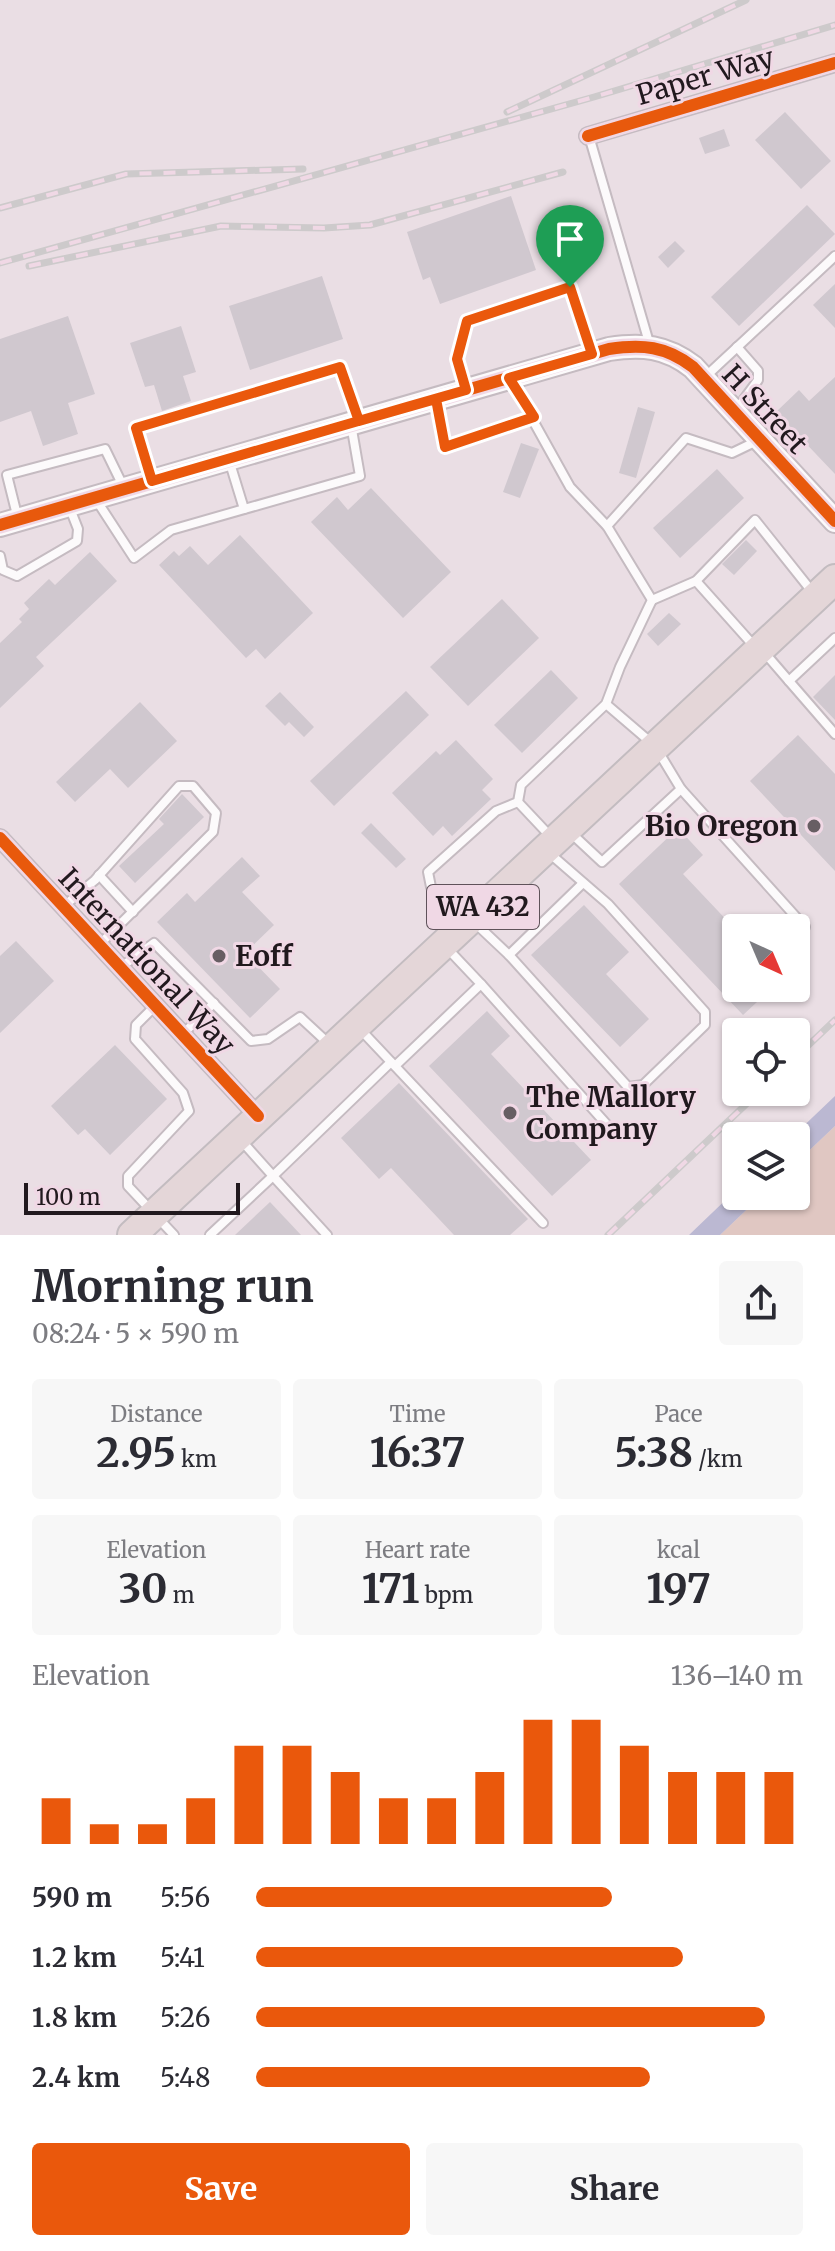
<!DOCTYPE html>
<html lang="en">
<head>
<meta charset="utf-8">
<style>
	body { margin:0; font-family:Merriweather,serif; background:#f7f7f7; color:#2b2b33; height:100vh; display:flex; flex-direction:column; font-size:30px; white-space:nowrap }
	* { box-sizing:border-box; margin:0 }
	p { font-size:26px; color:#7c7c81 }
	.icon { flex:none; width:44px; height:44px; fill:none; stroke:currentColor; stroke-width:2; stroke-linecap:round; stroke-linejoin:round }
	.map { position:relative; height:1235px; overflow:hidden }
	.drawer { display:flex; flex-direction:column; background:#fff; flex:1 }
	.drawer>* { flex:none }
	.needle { width:52px; rotate:136deg }
	.fabs { position:absolute; left:722px; top:914px; display:grid; gap:16px }
	.fabs a { display:grid; place-items:center; width:88px; height:88px; border-radius:8px; background:#fff; box-shadow:0 2px 6px #0004; font-size:40px }
	.scale { position:absolute; left:24px; bottom:20px; width:216px; box-sizing:border-box; padding-left:8px; border:4px solid #21191e; border-top:0; font-size:22px; line-height:28px; white-space:nowrap; color:#21191e; -webkit-text-stroke:6px #f0d8e5; paint-order:stroke }
	.pin { position:absolute; display:grid; place-items:center; width:68px; height:68px; color:#fff; margin:-82px -34px; border-radius:50% 50% 50% 0; rotate:-45deg; box-shadow:0 0 8px #0007 }
	.pin .icon { rotate:45deg }
	.round { display:grid; place-items:center; flex:none; width:84px; height:84px; border-radius:8px; background:#f7f7f7 }
	.headline { display:flex; align-items:center; justify-content:space-between; height:136px; padding:0 32px }
	h1 { font-size:44px; font-weight:700; line-height:60px }
	.metrics { display:grid; grid-template-columns:repeat(3,1fr); gap:12px; height:136px; padding:8px 32px }
	.metrics div { display:grid; align-content:center; border-radius:8px; background:#f7f7f7; text-align:center }
	.metrics b { font-size:40px; font-weight:700 }
	.metrics small { font-size:22px; font-weight:400 }
	.metrics p { font-size:22px }
	.chart { height:224px; padding:16px 32px }
	.chart p { display:flex; justify-content:space-between }
	.chart svg { width:100%; height:144px; margin-top:8px; stroke:#ea580c; stroke-width:6 }
	.cta { display:flex; gap:16px; margin-top:auto; padding:16px 32px }
	.cta a { flex:1; height:92px; border-radius:8px; background:#ea580c; color:#fff; font-size:32px; font-weight:700; line-height:92px; text-align:center }
	.cta a+a { background:#f7f7f7; color:#2b2b33 }
	ul { padding:0 32px; list-style:none; font-size:26px }
	li { display:grid; grid-template-columns:128px 96px 1fr; align-items:center; height:60px }
	li i { height:20px; border-radius:10px; background:#ea580c }
	.map>svg:first-child { display:block }
	.green { fill:#e0c7c2 }
	.water { fill:#bbb8d2 }
	.building { fill:#d0c8cf }
	.lines { fill:none; stroke-linecap:round; stroke-linejoin:round }
	.lane-casing { stroke:#c5bbc1; stroke-width:12 }
	.street-casing { stroke:#c5bbc1; stroke-width:20 }
	.secondary-casing { stroke:#c5bbc1; stroke-width:26 }
	.highway-casing { stroke:#c3bcc0; stroke-width:32 }
	.lane { stroke:#fcfafb; stroke-width:8 }
	.street { stroke:#fcfafb; stroke-width:16 }
	.secondary { stroke:#fcfafb; stroke-width:22 }
	.highway { stroke:#e4d6d8; stroke-width:28 }
	.rail-casing { stroke:#cdcacb; stroke-width:7 }
	.rail { stroke:#f0d8e5; stroke-width:4; stroke-dasharray:12; stroke-linecap:butt }
	.cycleway-casing { stroke:#f0d8e5; stroke-width:17 }
	.cycleway { stroke:#e8590c; stroke-width:12 }
	.route-casing { stroke:#fff; stroke-width:16 }
	.route { stroke:#ea580c; stroke-width:10 }
	.poi-dot { fill:#675e63; stroke:#f0d8e5; stroke-width:3 }
	.labels { text-anchor:middle; stroke-width:6; stroke-linejoin:round; paint-order:stroke }
	.shield { fill:#f0d8e5; stroke:#5f525a; stroke-width:2 }
	.shield-label { font-size:26px; font-weight:bold; fill:#21191e }
	.street-label { font-size:28px; fill:#21191e; stroke:#f0d8e5 }
	.poi-label { font-size:28px; font-weight:bold; fill:#21191e; stroke:#f0d8e5; text-anchor:start }
</style>
</head>
<body>
<div class="map">
<svg width="835" height="1235" viewBox="0 0 835 1235">
	<rect width="100%" height="100%" fill="#eadee4"/>
	<path class="green" d="M835,1126V1235H720L761,1196H796V1163Z"/>
	<g class="water">
		<path d="M835,1096V1126L796,1163V1136H793Z"/>
		<path d="M736,1190V1196H761L720,1235H689Z"/>
	</g>
	<g class="building">
		<path d="M785,112L831,161L801,189L755,140Z"/>
		<path d="M724,129L730,146L705,154L699,138Z"/>
		<path d="M511,196L536,270L440,304L430,277L423,280L407,232Z"/>
		<path d="M807,205L835,234L739,326L711,297Z"/>
		<path d="M675,241L685,251L668,268L658,257Z"/>
		<path d="M322,276L343,339L250,370L229,306Z"/>
		<path d="M835,284V328L813,305Z"/>
		<path d="M68,316L95,394L68,403L78,434L43,446L31,411L0,422V339Z"/>
		<path d="M181,326L196,372L183,376L191,401L162,411L154,385L145,387L130,343Z"/>
		<path d="M835,377V474L776,412L799,390L809,401Z"/>
		<path d="M638,407L655,412L636,478L619,473Z"/>
		<path d="M521,443L539,449L520,498L503,492Z"/>
		<path d="M717,469L744,498L680,558L653,528Z"/>
		<path d="M371,488L451,572L403,618L311,522L337,497L348,510Z"/>
		<path d="M240,535L313,613L265,659L256,649L246,658L159,565L174,551L179,556L190,546L208,565Z"/>
		<path d="M746,540L757,551L734,575L722,564Z"/>
		<path d="M90,552L117,581L36,657L44,666L0,708V643L22,622L19,619L29,609L24,603L49,579L55,585Z"/>
		<path d="M502,599L539,638L468,706L430,667Z"/>
		<path d="M669,613L681,624L658,646L647,634Z"/>
		<path d="M551,670L578,698L522,753L494,725Z"/>
		<path d="M835,675V720L813,697Z"/>
		<path d="M406,691L429,715L334,806L310,781Z"/>
		<path d="M280,692L314,727L304,737L289,722L285,726L265,706Z"/>
		<path d="M140,702L177,741L128,788L110,769L75,802L56,782Z"/>
		<path d="M798,735L835,774V871L750,781Z"/>
		<path d="M456,740L493,779L482,790L491,799L452,836L443,826L433,836L392,793L436,751L440,755Z"/>
		<path d="M182,794L204,817L135,883L119,866L164,824L159,819Z"/>
		<path d="M371,823L406,859L396,868L361,833Z"/>
		<path d="M678,828L703,855L683,874L736,930V988H772L743,1015L619,884Z"/>
		<path d="M242,857L260,876L242,892L274,925L245,953L280,989L250,1018L157,922L187,893L195,902Z"/>
		<path d="M584,905L629,952L606,974L649,1019L620,1047L531,955Z"/>
		<path d="M16,941L54,981L0,1033V956Z"/>
		<path d="M487,1011L510,1036L491,1054L591,1160L552,1196L429,1066Z"/>
		<path d="M115,1045L167,1099L110,1155L85,1129L78,1135L51,1106Z"/>
		<path d="M399,1083L528,1219L510,1235H454L391,1168L379,1179L341,1138Z"/>
		<path d="M270,1202L301,1235H235Z"/>
	</g>
	<g class="lines">
		<g class="lane-casing">
			<g id="lane">
				<path d="M589,136L650,346"/>
				<path d="M704,378L835,256"/>
				<path d="M511,381L570,487L607,526"/>
				<path d="M465,387L457,359L467,321L570,287L592,353"/>
				<path d="M437,402L445,447L534,417"/>
				<path d="M736,410L758,380V371L737,347"/>
				<path d="M229,460L244,509"/>
				<path d="M151,479L136,428L340,367L358,420"/>
				<path d="M95,498L134,558L171,530L360,476L351,424"/>
				<path d="M18,519L7,475L105,449L124,488"/>
				<path d="M0,556L3,570L17,576L77,541L78,529L69,506"/>
				<path d="M696,581L754,646"/>
				<path d="M652,600L696,581L755,520L814,594"/>
				<path d="M764,652L789,681L835,638"/>
				<path d="M789,681L835,734"/>
				<path d="M681,789L805,927"/>
				<path d="M572,834L602,862L681,789L655,746L606,704"/>
				<path d="M550,836L518,802L521,785L606,704L620,667L652,600L607,526L686,438L732,453L759,440"/>
				<path d="M99,875L133,912"/>
				<path d="M64,906L95,880L179,786H193L216,813L213,832L99,945"/>
				<path d="M462,920L431,887L428,872L496,811L518,802"/>
				<path d="M474,922L509,955L583,883"/>
				<path d="M509,955L628,1087L643,1085L705,1025V1012L608,904L548,852"/>
				<path d="M121,967L154,943L251,1041L268,1039L300,1017L328,1043"/>
				<path d="M481,984L609,1127"/>
				<path d="M155,1006L136,1025L135,1039L183,1093L189,1111L128,1176V1186L174,1235"/>
				<path d="M359,1028L543,1223"/>
				<path d="M182,1035L214,1003"/>
				<path d="M395,1066L481,984L446,947"/>
				<path d="M210,1235L273,1176L240,1139"/>
				<path d="M327,1235L273,1176L391,1062"/>
			</g>
		</g>
		<g class="street-casing">
			<g id="street">
				<path d="M588,136L835,63"/>
				<path d="M0,838L258,1116"/>
			</g>
		</g>
		<g class="secondary-casing">
			<path id="secondary" d="M0,525L609,349C642,344 666,346 693,367L835,521"/>
		</g>
		<g class="highway-casing">
			<path id="highway" d="M132,1235L835,579"/>
		</g>
		<use href="#lane" class="lane"/>
		<use href="#street" class="street"/>
		<use href="#secondary" class="secondary"/>
		<use href="#highway" class="highway"/>
		<g class="rail-casing">
			<g id="rail">
				<path d="M507,112L746,0"/>
				<path d="M0,208L126,174L303,169"/>
				<path d="M0,263L594,97L835,25"/>
				<path d="M29,266L221,226L324,228L370,225L563,172"/>
				<path d="M796,1057L835,1020"/>
				<path d="M608,1235L759,1092"/>
			</g>
		</g>
		<use href="#rail" class="rail"/>
		<g class="cycleway-casing">
			<g id="cycleway">
				<path d="M588,136L835,63"/>
				<path d="M0,525L609,349C642,344 666,346 693,367L835,521"/>
				<path d="M0,838L258,1116"/>
			</g>
		</g>
		<use href="#cycleway" class="cycleway"/>
	</g>
	<g class="lines">
		<g class="route-casing">
			<path id="route" d="M570,287L467,321L457,359L466,390C361,420 256,451 152,481L136,428L340,367L359,421L436,399L445,447L534,417L509,378L592,354L570,287"/>
		</g>
		<use href="#route" class="route"/>
	</g>
	<g class="poi-dot">
		<circle cx="814" cy="826" r="8"/>
		<circle cx="219" cy="956" r="8"/>
		<circle cx="510" cy="1113" r="8"/>
	</g>
	<g class="labels">
		<rect class="shield" x="427" y="885" width="112" height="44" rx="6"/>
		<g class="shield-label">
			<text x="483" y="916">WA 432</text>
		</g>
		<g class="street-label">
			<text transform="translate(705 76) rotate(-16)" y="10">Paper Way</text>
			<text transform="translate(765 409) rotate(47)" y="10">H Street</text>
			<text transform="translate(147 961) rotate(47)" y="10">International Way</text>
		</g>
		<g class="poi-label">
			<text x="798" y="836" text-anchor="end">Bio Oregon</text>
			<text x="235" y="966">Eoff</text>
			<text x="526" y="1107">The Mallory<tspan x="526" dy="32">Company</tspan></text>
		</g>
	</g>
</svg>
<div class="fabs">
<a><svg class="needle" viewBox="-14 -14 28 28"><path d="M0-13l5 13h-10z" fill="#e53935"/><path d="M0 13l5-13h-10z" fill="#7c7c81"/></svg></a>
<a><svg class="icon" aria-label="locate" viewBox="0 0 24 24"><circle cx="12" cy="12" r="6"/><path d="M12 2v4M12 18v4M2 12h4M18 12h4"/></svg></a>
<a><svg class="icon" aria-label="layers" viewBox="0 0 24 24"><path d="M12 4l9 5-9 5-9-5zM3 14l9 5 9-5"/></svg></a>
</div>
<div class="scale">100 m</div>
<div class="pin" style="left:570px;top:287px;background:#1e9e55"><svg class="icon" aria-label="arrive" viewBox="0 0 24 24"><path d="M6 21V4h12l-3 4 3 4H6"/></svg></div>
</div>
<section class="drawer">
<div class="headline"><div><h1>Morning run</h1><p>08:24 · 5 × 590 m</p></div><a class="round"><svg class="icon" aria-label="share" viewBox="0 0 24 24"><path d="M12 15V3M7 8l5-5 5 5M5 13v7h14v-7"/></svg></a></div>
<div class="metrics">
<div><p>Distance</p><b>2.95<small> km</small></b></div>
<div><p>Time</p><b>16:37</b></div>
<div><p>Pace</p><b>5:38<small> /km</small></b></div>
</div>
<div class="metrics">
<div><p>Elevation</p><b>30<small> m</small></b></div>
<div><p>Heart rate</p><b>171<small> bpm</small></b></div>
<div><p>kcal</p><b>197</b></div>
</div>
<div class="chart"><p><span>Elevation</span>136–140 m</p>
<svg viewBox="0 0 160 44" preserveAspectRatio="none"><path d="M5 44V30M15 44V38M25 44V38M35 44V30M45 44V14M55 44V14M65 44V22M75 44V30M85 44V30M95 44V22M105 44V6M115 44V6M125 44V14M135 44V22M145 44V22M155 44V22"/></svg>
</div>
<ul>
<li><b>590 m</b>5:56<i style="width:65%"></i></li>
<li><b>1.2 km</b>5:41<i style="width:78%"></i></li>
<li><b>1.8 km</b>5:26<i style="width:93%"></i></li>
<li><b>2.4 km</b>5:48<i style="width:72%"></i></li>
</ul>
<div class="cta"><a>Save</a><a>Share</a></div>
</section>
</body>
</html>
